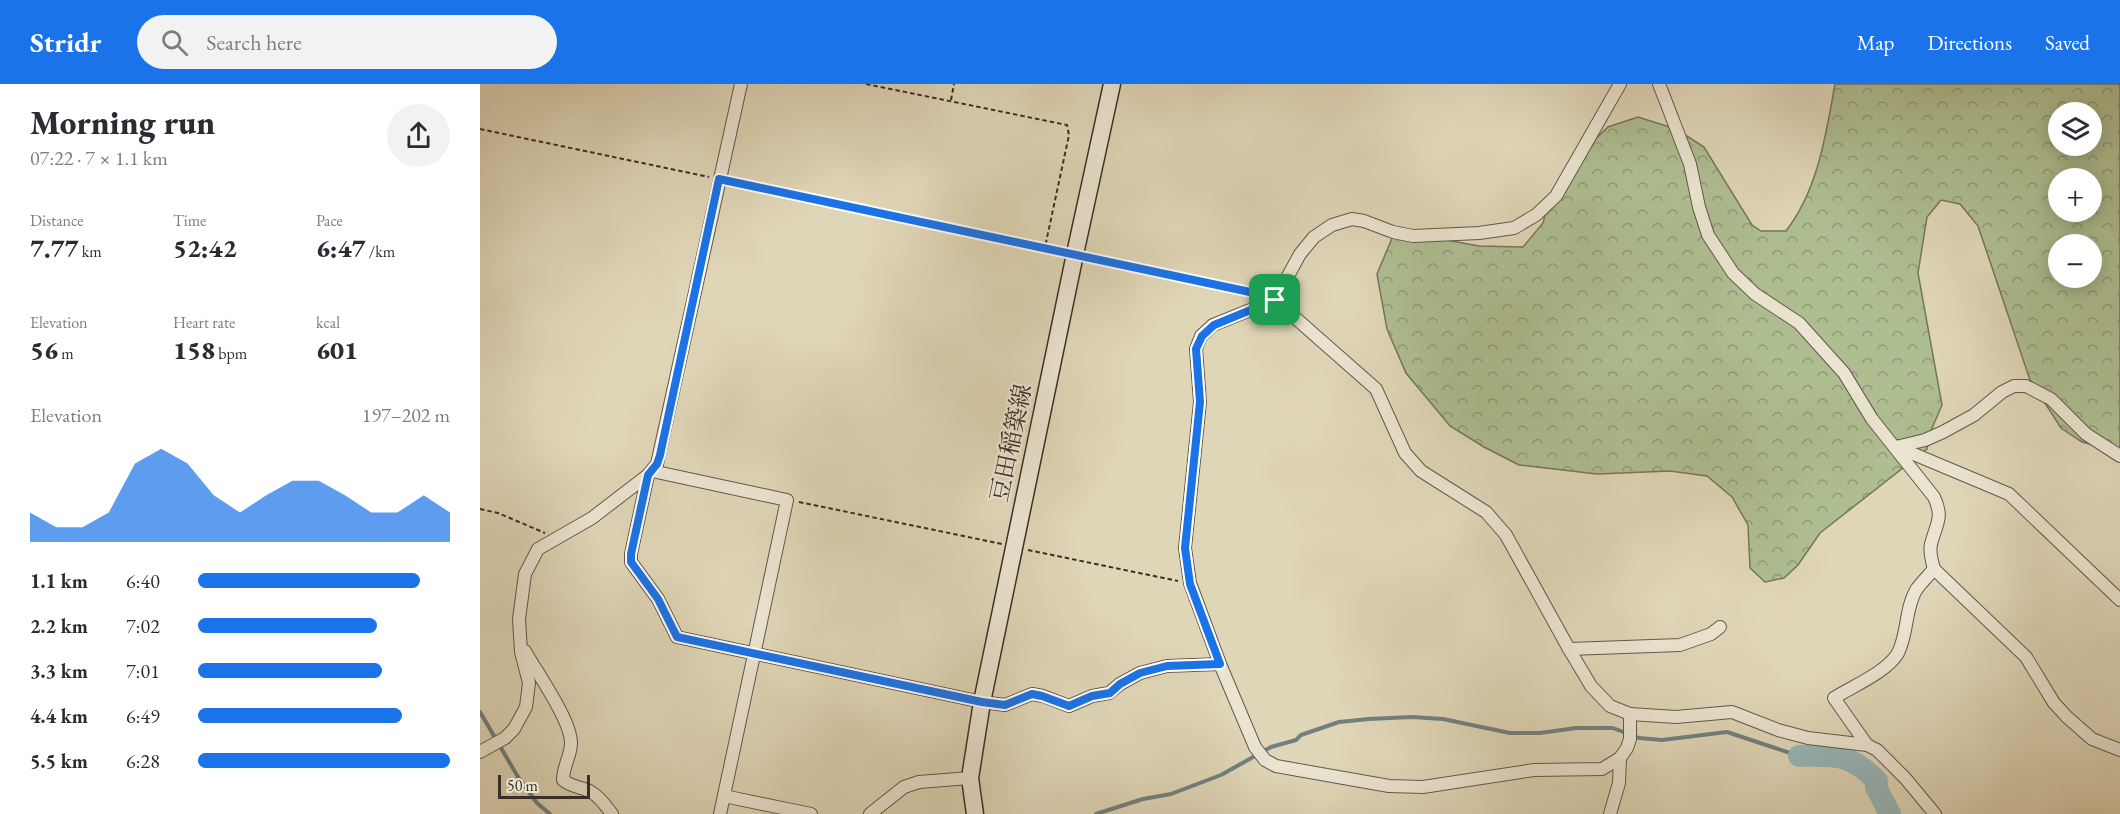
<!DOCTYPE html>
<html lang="en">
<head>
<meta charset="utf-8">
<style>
	body { margin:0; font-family:"EB Garamond","Noto Serif JP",serif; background:#f2f2f3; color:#2b2b33; height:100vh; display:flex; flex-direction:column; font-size:22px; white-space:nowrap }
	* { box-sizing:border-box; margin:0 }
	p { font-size:20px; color:#7c7c81 }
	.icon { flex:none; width:33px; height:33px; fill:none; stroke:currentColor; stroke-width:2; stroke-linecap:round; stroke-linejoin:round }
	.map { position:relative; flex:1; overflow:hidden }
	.side { display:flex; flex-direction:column; background:#fff; width:480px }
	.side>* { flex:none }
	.fabs { position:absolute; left:1568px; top:18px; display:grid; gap:12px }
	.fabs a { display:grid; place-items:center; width:54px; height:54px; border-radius:50%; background:#fff; box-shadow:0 3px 15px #0003; font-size:30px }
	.scale { position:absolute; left:18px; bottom:15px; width:92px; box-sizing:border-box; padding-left:6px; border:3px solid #3a2e28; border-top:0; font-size:16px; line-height:21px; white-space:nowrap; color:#3a2e28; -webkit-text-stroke:4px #eae4d0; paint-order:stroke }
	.pin { position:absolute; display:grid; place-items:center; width:51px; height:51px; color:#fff; margin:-26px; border-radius:12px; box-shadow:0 3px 9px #0006 }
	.round { display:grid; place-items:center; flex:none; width:63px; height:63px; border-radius:32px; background:#f2f2f3 }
	.overview { display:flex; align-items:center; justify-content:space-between; height:102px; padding:0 30px }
	h1 { font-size:33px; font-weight:800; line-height:45px }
	.stats { display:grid; grid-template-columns:repeat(3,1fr); gap:9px; height:102px; padding:6px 30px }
	.stats div { display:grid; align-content:center }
	.stats b { font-size:26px; font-weight:800 }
	.stats small { font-size:16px; font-weight:400 }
	.stats p { font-size:16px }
	.chart { height:168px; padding:12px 30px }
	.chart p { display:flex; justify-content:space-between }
	.chart svg { width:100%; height:108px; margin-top:6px; fill:#1a73e8; opacity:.7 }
	ul { padding:0 30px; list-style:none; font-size:20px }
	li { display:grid; grid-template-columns:96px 72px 1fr; align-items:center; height:45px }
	li i { height:15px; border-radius:8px; background:#1a73e8 }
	header { display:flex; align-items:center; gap:36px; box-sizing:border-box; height:84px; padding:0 30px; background:#1a73e8; color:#fff }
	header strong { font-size:28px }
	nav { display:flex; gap:33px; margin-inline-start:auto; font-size:21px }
	.search { width:420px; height:54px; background:#f2f2f3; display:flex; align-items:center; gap:15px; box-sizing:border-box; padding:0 21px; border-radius:33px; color:#7c7c81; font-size:22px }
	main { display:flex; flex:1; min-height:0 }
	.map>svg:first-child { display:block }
	.forest { fill:url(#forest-crowns); stroke:#74765c; stroke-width:1.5; fill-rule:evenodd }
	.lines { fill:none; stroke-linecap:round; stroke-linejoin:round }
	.stream { stroke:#72807f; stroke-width:4 }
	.river { stroke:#98b6b9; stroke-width:22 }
	.minor-casing { stroke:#63584c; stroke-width:14 }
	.secondary-casing { stroke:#3a2e28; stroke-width:19 }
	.path { stroke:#3a2e28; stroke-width:2; stroke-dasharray:4.5 3; stroke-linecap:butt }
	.minor { stroke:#eae4d0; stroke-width:12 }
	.secondary { stroke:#eae4d0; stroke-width:16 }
	.route-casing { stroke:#fff; stroke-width:12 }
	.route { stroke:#1a73e8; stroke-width:8 }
	.labels { text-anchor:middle; stroke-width:4.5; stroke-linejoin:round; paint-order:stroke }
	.street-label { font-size:24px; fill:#3a2e28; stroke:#eae4d0 }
</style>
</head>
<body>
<header>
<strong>Stridr</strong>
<div class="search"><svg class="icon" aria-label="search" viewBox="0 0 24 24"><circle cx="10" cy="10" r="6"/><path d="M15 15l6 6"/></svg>Search here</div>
<nav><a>Map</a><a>Directions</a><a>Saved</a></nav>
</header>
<main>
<section class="side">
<div class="overview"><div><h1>Morning run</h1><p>07:22 · 7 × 1.1 km</p></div><a class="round"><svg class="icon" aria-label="share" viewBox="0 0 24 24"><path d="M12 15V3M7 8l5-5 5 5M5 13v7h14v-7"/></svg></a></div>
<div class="stats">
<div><p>Distance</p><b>7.77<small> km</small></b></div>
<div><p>Time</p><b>52:42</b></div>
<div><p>Pace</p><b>6:47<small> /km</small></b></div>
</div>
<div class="stats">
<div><p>Elevation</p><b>56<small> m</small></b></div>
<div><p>Heart rate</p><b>158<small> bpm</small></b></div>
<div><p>kcal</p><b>601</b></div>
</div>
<div class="chart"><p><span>Elevation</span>197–202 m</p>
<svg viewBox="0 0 160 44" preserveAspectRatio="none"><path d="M0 44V32L10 38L20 38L30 32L40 12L50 6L60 12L70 25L80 32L90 25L100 19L110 19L120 25L130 32L140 32L150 25L160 32V44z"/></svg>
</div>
<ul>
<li><b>1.1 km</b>6:40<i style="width:88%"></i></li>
<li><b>2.2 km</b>7:02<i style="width:71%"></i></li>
<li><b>3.3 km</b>7:01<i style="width:73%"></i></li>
<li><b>4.4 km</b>6:49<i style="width:81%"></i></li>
<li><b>5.5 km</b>6:28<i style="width:100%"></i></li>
</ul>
</section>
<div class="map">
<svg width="1640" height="730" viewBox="0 0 1640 730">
	<defs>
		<pattern id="forest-crowns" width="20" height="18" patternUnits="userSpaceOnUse" patternTransform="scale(1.5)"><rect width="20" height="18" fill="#aebe91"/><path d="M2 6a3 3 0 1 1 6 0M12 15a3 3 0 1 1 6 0" fill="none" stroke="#8f9b76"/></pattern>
	</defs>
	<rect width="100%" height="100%" fill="#dfd6b7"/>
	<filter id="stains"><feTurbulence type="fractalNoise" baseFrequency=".00333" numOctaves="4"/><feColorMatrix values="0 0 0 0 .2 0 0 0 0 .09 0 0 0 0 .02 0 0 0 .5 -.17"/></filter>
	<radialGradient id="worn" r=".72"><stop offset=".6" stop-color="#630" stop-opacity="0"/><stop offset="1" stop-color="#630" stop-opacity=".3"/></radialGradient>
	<path class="forest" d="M1355,0H1640V362L1636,367L1602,358L1581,344L1550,296L1498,142L1480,120L1461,116L1447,133L1438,189L1462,321L1450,349L1447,365L1340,449L1318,481L1304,494L1285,498L1270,484L1268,441L1252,413L1227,392L1190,387L1117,390L1039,381L1004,363L970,342L926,289L907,245L897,190L913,152L961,155L999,162L1043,163L1063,139L1071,109L1100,70L1128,43L1158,33L1196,45L1224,63L1272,141L1281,147H1306C1338,106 1346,50 1355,0ZM1578,28H1611V62H1578ZM1578,94H1611V128H1578ZM1578,160H1611V194H1578Z"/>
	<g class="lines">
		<g class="stream">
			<path d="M0,628L38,693L57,719L70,730"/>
			<path d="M616,730L663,715L691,710L741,691L791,663L816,656L821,651L859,638L889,635L932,633L963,635L1030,649H1060L1096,644H1133L1159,654L1182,656L1247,648L1319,672"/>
		</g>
		<path class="river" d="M1319,672C1355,671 1370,669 1397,697L1396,703L1410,730"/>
		<g class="minor-casing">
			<g id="minor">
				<path d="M1140,0L1076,112L1056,131L1034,144L999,149L933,152L913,148L884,137L872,135L852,141L834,153L820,170L795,216L733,241L721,252L716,265L720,318L705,464L710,499L740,580L775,663L785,676L796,682L909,702L943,703L1054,686L1122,685L1140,674L1147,664L1150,655V630"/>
				<path d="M1179,0L1210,80L1219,123L1228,151L1253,189L1275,210L1319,239L1364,289L1392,335L1454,413C1464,434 1456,440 1451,460C1449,469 1452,477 1454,485L1546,573L1574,619L1587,633L1612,655L1640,666"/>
				<path d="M795,216L896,305L925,369L941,387L1006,428L1026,451L1089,565L1111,602L1130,622L1150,630L1196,633L1252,628L1298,646L1328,654L1387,661L1397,666L1425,694L1455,730"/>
				<path d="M1416,363L1445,356L1463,348L1494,331L1522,308L1534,302H1546L1571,315L1606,350L1640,372"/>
				<path d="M1417,363L1529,410L1640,516"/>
				<path d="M172,387L307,416L240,730"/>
				<path d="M168,391L151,470V478L178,515L197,553L502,618L525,621L552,610L563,612L589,622L612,612L629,609L640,600L660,589L687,582L740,580"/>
				<path d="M1089,565L1200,561L1231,550L1240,543"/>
				<path d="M45,567C57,589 91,636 91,659C91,672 83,682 83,696C91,703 102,703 111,708C120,713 126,722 132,730"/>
				<path d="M1387,661L1354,614C1373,602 1407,588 1418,569C1428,549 1425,525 1436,506C1441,499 1448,492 1454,485"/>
				<path d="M0,668L25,654L34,645L46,623L49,599L41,568L39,535L45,490L58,465L112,434L168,391L177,380L261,0"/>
				<path d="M244,712L331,730"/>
				<path d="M390,730L424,703L439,698L490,694"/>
				<path d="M1130,730L1139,699L1140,674"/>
			</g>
		</g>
		<g class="secondary-casing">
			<path id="secondary" d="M495,730L490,694L502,618L595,170L632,0"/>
		</g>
		<g class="path">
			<path d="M386,0L587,41L589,51L565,163"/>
			<path d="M471,16L474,0"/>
			<path d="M0,45L229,93"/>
			<path d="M252,97L582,167"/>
			<path d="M608,172L775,210"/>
			<path d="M319,418L522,460"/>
			<path d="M0,425L18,429L65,449"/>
			<path d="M548,466L698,497"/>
		</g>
		<use href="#minor" class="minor"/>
		<use href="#secondary" class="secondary"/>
	</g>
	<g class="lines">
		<g class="route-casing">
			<path id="route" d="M239,95L770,208L795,216L734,241L722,252L716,265L720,318L705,464L710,500L740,580L687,582L660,589L640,600L630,609L612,612L589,622L562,612L552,610L525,621L502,618L197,553L178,515L151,478V470L168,391L177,380L180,371Z"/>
		</g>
		<use href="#route" class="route"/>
	</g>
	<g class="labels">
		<g class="street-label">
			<text transform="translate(531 359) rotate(-78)" y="8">豆田稲築線</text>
		</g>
	</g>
	<rect width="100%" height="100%" filter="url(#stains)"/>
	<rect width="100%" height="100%" fill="url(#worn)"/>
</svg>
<div class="fabs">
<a><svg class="icon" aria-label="layers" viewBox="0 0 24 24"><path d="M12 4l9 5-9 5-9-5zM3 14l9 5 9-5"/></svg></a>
<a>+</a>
<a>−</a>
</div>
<div class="scale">50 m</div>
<div class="pin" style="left:795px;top:216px;background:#1e9e55"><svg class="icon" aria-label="arrive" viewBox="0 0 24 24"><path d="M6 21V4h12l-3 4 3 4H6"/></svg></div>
</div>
</main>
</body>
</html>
